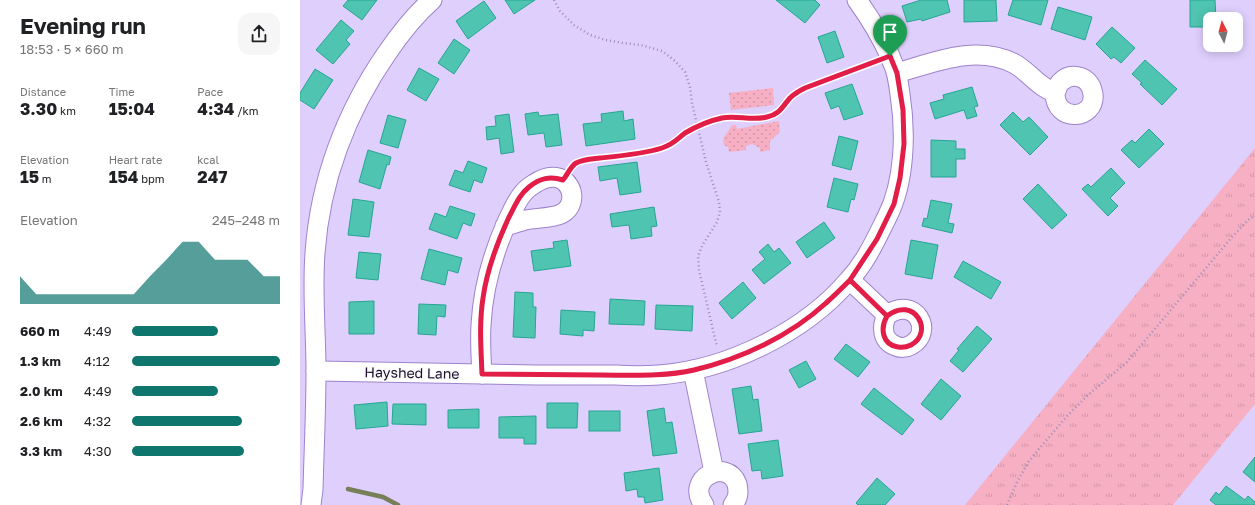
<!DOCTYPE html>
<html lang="en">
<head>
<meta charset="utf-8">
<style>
	body { margin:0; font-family:"Golos Text",sans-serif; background:#f6f6f6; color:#202124; height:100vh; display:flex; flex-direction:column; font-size:15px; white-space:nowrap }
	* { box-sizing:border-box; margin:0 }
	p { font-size:13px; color:#757577 }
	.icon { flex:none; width:22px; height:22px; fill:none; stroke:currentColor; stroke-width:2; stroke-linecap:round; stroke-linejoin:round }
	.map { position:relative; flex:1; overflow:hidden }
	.sheet { display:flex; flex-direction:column; background:#fff; width:300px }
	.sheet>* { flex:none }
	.needle { width:26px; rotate:354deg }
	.buttons { position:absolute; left:903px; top:12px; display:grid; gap:8px }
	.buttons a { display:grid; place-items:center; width:40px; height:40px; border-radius:8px; background:#fff; box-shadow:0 2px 10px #0003; font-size:20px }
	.pin { position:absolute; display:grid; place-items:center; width:34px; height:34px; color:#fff; margin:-41px -17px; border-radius:50% 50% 50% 0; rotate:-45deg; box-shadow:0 0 4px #0007 }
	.pin .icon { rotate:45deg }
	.round { display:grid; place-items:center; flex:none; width:42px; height:42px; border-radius:12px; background:#f6f6f6 }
	.headline { display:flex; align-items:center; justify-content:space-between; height:68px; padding:0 20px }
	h1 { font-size:22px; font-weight:700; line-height:30px }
	.metrics { display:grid; grid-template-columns:repeat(3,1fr); gap:6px; height:68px; padding:4px 20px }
	.metrics div { display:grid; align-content:center }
	.metrics b { font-size:17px; font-weight:700 }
	.metrics small { font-size:11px; font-weight:400 }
	.metrics p { font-size:11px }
	.chart { height:112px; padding:8px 20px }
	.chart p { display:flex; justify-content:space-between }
	.chart svg { width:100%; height:72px; margin-top:4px; fill:#0f766e; opacity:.7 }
	ul { padding:0 20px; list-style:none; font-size:13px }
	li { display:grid; grid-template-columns:64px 48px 1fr; align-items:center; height:30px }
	li i { height:10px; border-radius:5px; background:#0f766e }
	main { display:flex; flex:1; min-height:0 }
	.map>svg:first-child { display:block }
	.grass { fill:url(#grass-tufts) }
	.park { fill:url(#park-dots) }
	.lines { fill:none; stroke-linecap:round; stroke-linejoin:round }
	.stream { stroke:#767f58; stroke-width:4.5 }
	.building { fill:#4fc4b1; stroke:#27a593 }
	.minor-casing { stroke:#9d83cb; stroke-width:21 }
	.path { stroke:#9b8db5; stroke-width:2.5; stroke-dasharray:1 3; stroke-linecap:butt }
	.minor { stroke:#fff; stroke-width:19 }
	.route-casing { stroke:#fff; stroke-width:8 }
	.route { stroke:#e11d48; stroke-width:5 }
	.labels { text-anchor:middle; stroke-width:3; stroke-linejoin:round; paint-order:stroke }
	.street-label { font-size:14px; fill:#1a0e2a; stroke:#f9f9f9 }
</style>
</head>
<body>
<main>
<section class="sheet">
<div class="headline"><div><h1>Evening run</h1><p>18:53 · 5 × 660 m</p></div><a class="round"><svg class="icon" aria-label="share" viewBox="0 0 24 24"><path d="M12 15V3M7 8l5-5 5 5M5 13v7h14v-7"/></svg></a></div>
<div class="metrics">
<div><p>Distance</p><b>3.30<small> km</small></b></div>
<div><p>Time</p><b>15:04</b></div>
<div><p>Pace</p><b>4:34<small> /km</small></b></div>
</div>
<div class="metrics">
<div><p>Elevation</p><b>15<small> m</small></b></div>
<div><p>Heart rate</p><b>154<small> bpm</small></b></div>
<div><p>kcal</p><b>247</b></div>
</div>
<div class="chart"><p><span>Elevation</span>245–248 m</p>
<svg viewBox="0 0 160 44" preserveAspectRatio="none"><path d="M0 44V27L10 38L20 38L30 38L40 38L50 38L60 38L70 38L80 27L90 17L100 6L110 6L120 17L130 17L140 17L150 27L160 27V44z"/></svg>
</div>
<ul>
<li><b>660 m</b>4:49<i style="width:58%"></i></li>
<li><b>1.3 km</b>4:12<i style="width:100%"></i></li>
<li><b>2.0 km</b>4:49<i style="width:58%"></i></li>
<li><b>2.6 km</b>4:32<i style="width:74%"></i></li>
<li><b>3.3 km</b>4:30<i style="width:76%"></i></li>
</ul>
</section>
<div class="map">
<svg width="955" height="505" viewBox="0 0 955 505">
	<defs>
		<pattern id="grass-tufts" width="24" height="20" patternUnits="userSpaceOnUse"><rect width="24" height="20" fill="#f7afc3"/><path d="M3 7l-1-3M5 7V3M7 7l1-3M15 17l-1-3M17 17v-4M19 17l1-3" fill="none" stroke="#d395a8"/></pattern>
		<pattern id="park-dots" width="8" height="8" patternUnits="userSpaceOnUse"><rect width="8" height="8" fill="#f7afc3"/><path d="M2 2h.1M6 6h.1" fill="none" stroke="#d395a8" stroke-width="1.8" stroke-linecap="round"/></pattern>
	</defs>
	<rect width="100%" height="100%" fill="#decffd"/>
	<path class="grass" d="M955,148V404L873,505H665Z"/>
	<g class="park">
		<path d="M473,88L474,105L431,110L429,93Z"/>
		<path d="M479,121L480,132L470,141V150L460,152V148L452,144L446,146V150L429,152L428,147L424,145L423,139L432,125H436L437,129Z"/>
	</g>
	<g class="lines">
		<path class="stream" d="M48,489L83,497L98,505"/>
	</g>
	<g class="building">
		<path d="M48,0H77L62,20L43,6Z"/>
		<path d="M205,0H235L214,14Z"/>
		<path d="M476,0H515L520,5L505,23Z"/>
		<path d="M621,0H647L650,12L622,21L621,19L607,22L602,6Z"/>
		<path d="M664,0H696L697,21L664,22Z"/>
		<path d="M713,0H748L741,25L708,15Z"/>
		<path d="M890,0H915L916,19H910V27H890Z"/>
		<path d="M184,1L196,18L168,39L156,21Z"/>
		<path d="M758,7L792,17L785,40L751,29Z"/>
		<path d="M41,20L54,31L46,40L50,44L33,64L16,50Z"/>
		<path d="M812,27L835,48L821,63L814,57L811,59L796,44Z"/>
		<path d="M535,31L544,57L527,63L518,37Z"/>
		<path d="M154,39L170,50L154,74L138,63Z"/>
		<path d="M845,60L877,89L862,105L840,84L842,83L832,74Z"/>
		<path d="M119,68L139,79L126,101L107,90Z"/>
		<path d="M15,69L33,80L14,109L0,100V93Z"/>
		<path d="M552,84L563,114L544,120L539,106L531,109L525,93Z"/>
		<path d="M672,87L678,106L674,107L677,116L667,119L664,110L635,119L630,103L644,99L643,95Z"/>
		<path d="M323,111L324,121L333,119L335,139L286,146L283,124L302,122L301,114Z"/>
		<path d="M238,112L239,116L258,114L262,145L246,147L244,133L228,135L225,114Z"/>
		<path d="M713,112L723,122L729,117L748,137L730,155L700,125Z"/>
		<path d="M209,114L214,152L201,154L199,138L187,140L186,127L196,126L195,116Z"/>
		<path d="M88,115L106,120L98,148L80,143Z"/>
		<path d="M849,129L864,144L839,168L821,150L832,140L835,143Z"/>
		<path d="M539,136L558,141L551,170L532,165Z"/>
		<path d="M631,140L656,141V149H665V159H656V177H631Z"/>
		<path d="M68,150L91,157L89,165L87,164L80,189L59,182Z"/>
		<path d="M168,161L187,168L182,183L174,180L170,192L149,185L155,170L163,173Z"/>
		<path d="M337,162L341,192L320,195L317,178L300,181L298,167Z"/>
		<path d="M811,168L825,183L810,198L818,206L808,216L782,189L788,184L791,187Z"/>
		<path d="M534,178L558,184L554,200L551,199L548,212L527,207Z"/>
		<path d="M738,184L767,215L752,229L723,199Z"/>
		<path d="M53,199L74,202L69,237L48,235Z"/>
		<path d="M631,200L652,204L648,223L654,224L652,233L622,226L624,218L627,219Z"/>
		<path d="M150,206L175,214L171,226L163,223L157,239L129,229L135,213L146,217Z"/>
		<path d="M354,207L357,226L351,227L352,236L331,239L329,225L312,227L310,214Z"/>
		<path d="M524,222L535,238L507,258L496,242Z"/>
		<path d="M267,240L271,266L234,271L231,251L254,248L253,242Z"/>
		<path d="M611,240L638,245L632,279L605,274Z"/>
		<path d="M468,244L474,252L479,248L491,263L464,284L452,270L465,259L459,252Z"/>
		<path d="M129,249L162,258L158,273L148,270L145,285L121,279Z"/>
		<path d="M59,252L81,254L78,280L56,278Z"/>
		<path d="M663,261L701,282L691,299L654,277Z"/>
		<path d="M443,282L456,298L432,319L419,303Z"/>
		<path d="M215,292L233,293V307H236L235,338L213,337Z"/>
		<path d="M310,299L345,301L344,325L309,324Z"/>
		<path d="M74,301V334H49V302Z"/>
		<path d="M119,304L146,305L145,317L137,316L136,335L118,334Z"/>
		<path d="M356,305L393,306L392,331L355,329Z"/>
		<path d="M261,310L295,312L294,331L283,330V336L260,334Z"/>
		<path d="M677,326L692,339L663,372L650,361L659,350L657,349Z"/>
		<path d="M546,344L570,362L558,377L534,359Z"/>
		<path d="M506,361L516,379L499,388L489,370Z"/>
		<path d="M641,379L661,396L641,420L621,404Z"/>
		<path d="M451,386L453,400L458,399L462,431L439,434L432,389Z"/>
		<path d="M574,388L614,420L602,435L561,404Z"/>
		<path d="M87,402L88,426L56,429L54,405Z"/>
		<path d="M247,403H278L277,428H247Z"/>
		<path d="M93,404H126V425L92,424Z"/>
		<path d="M364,408L366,423L372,422L377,453L353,456L347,411Z"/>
		<path d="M179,409V428H148V410Z"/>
		<rect x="289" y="411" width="31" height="20"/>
		<path d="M236,416V444H224V438H199V417Z"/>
		<path d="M478,440L483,476L462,479L461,470L452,471L448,444Z"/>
		<path d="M955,457V482L943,472Z"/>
		<path d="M359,468L363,500L345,503L344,497H338L337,489L326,491L324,473Z"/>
		<path d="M577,478L595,494L585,505H558L556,503Z"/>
		<path d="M926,486L945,500L948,496L955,502V505H916L910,500L916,492L919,495Z"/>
	</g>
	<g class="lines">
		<g class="minor-casing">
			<g id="minor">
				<path d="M597,73C635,62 677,44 715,64C727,71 734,81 744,87C747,89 751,91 755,93C757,89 758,84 761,82C769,73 784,75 790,85C792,88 792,90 793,94C796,120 755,123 755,93"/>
				<path d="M550,280L587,315C581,327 582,341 596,346C600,348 606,348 611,345C635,332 615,295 587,315"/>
				<path d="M393,370L414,472"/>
				<path d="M16,371C90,372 164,374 237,375C264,375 290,375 316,375C330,376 345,376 359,375C427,370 505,332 549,280C566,262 576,239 587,217C605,182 606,132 600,94C599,87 598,79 596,72C595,67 592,62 590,56C581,36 570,18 557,0"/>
				<path d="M182,374C181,358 180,341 181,325C183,287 192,255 208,220C215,206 220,192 234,184C268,161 284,203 261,214C253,218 235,218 225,220C219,222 212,224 205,226"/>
				<path d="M11,505L13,489C14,450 16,411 16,371C16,332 12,292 15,253C20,181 46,112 87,53C100,34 115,15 132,0"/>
				<path d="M404,505C384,479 427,457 437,484C439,493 438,498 433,505"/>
			</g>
		</g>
		<g class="path">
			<path d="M254,0L260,11L274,25L290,35L306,40L323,43L341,45L362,51L375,61L385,72L390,87L392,103L406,162L419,202L420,212L417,222L402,246L398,256L399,270L417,347"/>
			<path d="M272,168L274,164L285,159L348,151L362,148L374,143L384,135L406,123L423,118H453L467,117L476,113L484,108L489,99L494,94L505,88L575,62"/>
			<path d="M707,505L717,482L729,461L744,443L768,415L787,396L827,362L932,237L948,220L955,216"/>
		</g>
		<use href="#minor" class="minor"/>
	</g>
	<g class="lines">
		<g class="route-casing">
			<path id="route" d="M590,56L505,88C499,91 494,94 490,98C482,107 480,114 467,117C452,121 436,115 422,118C408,121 397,126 385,133C376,140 374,144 362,148C343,154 320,156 300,158C291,159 284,159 276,163C271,166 267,175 263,180C250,176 240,178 229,187C219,195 215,206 209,217C197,243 187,269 183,298C179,323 181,349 182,374C221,374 261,375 300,375C332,375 363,377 394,370C441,359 490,336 526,303C534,296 542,288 550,280L587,316C614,295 635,332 611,345C607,347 603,348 598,347C582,345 580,328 587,316L550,280L577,239L594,204L600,178L604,144L603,110L597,73L590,56"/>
		</g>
		<use href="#route" class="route"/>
	</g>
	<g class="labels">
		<g class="street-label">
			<text transform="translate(112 373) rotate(1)" y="5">Hayshed Lane</text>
		</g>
	</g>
</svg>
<div class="buttons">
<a><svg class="needle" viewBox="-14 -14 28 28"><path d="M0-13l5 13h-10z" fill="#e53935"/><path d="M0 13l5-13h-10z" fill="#757577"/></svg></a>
</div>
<div class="pin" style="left:590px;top:56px;background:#1e9e55"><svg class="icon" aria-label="arrive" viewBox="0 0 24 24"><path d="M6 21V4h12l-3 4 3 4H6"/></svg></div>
</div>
</main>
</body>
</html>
